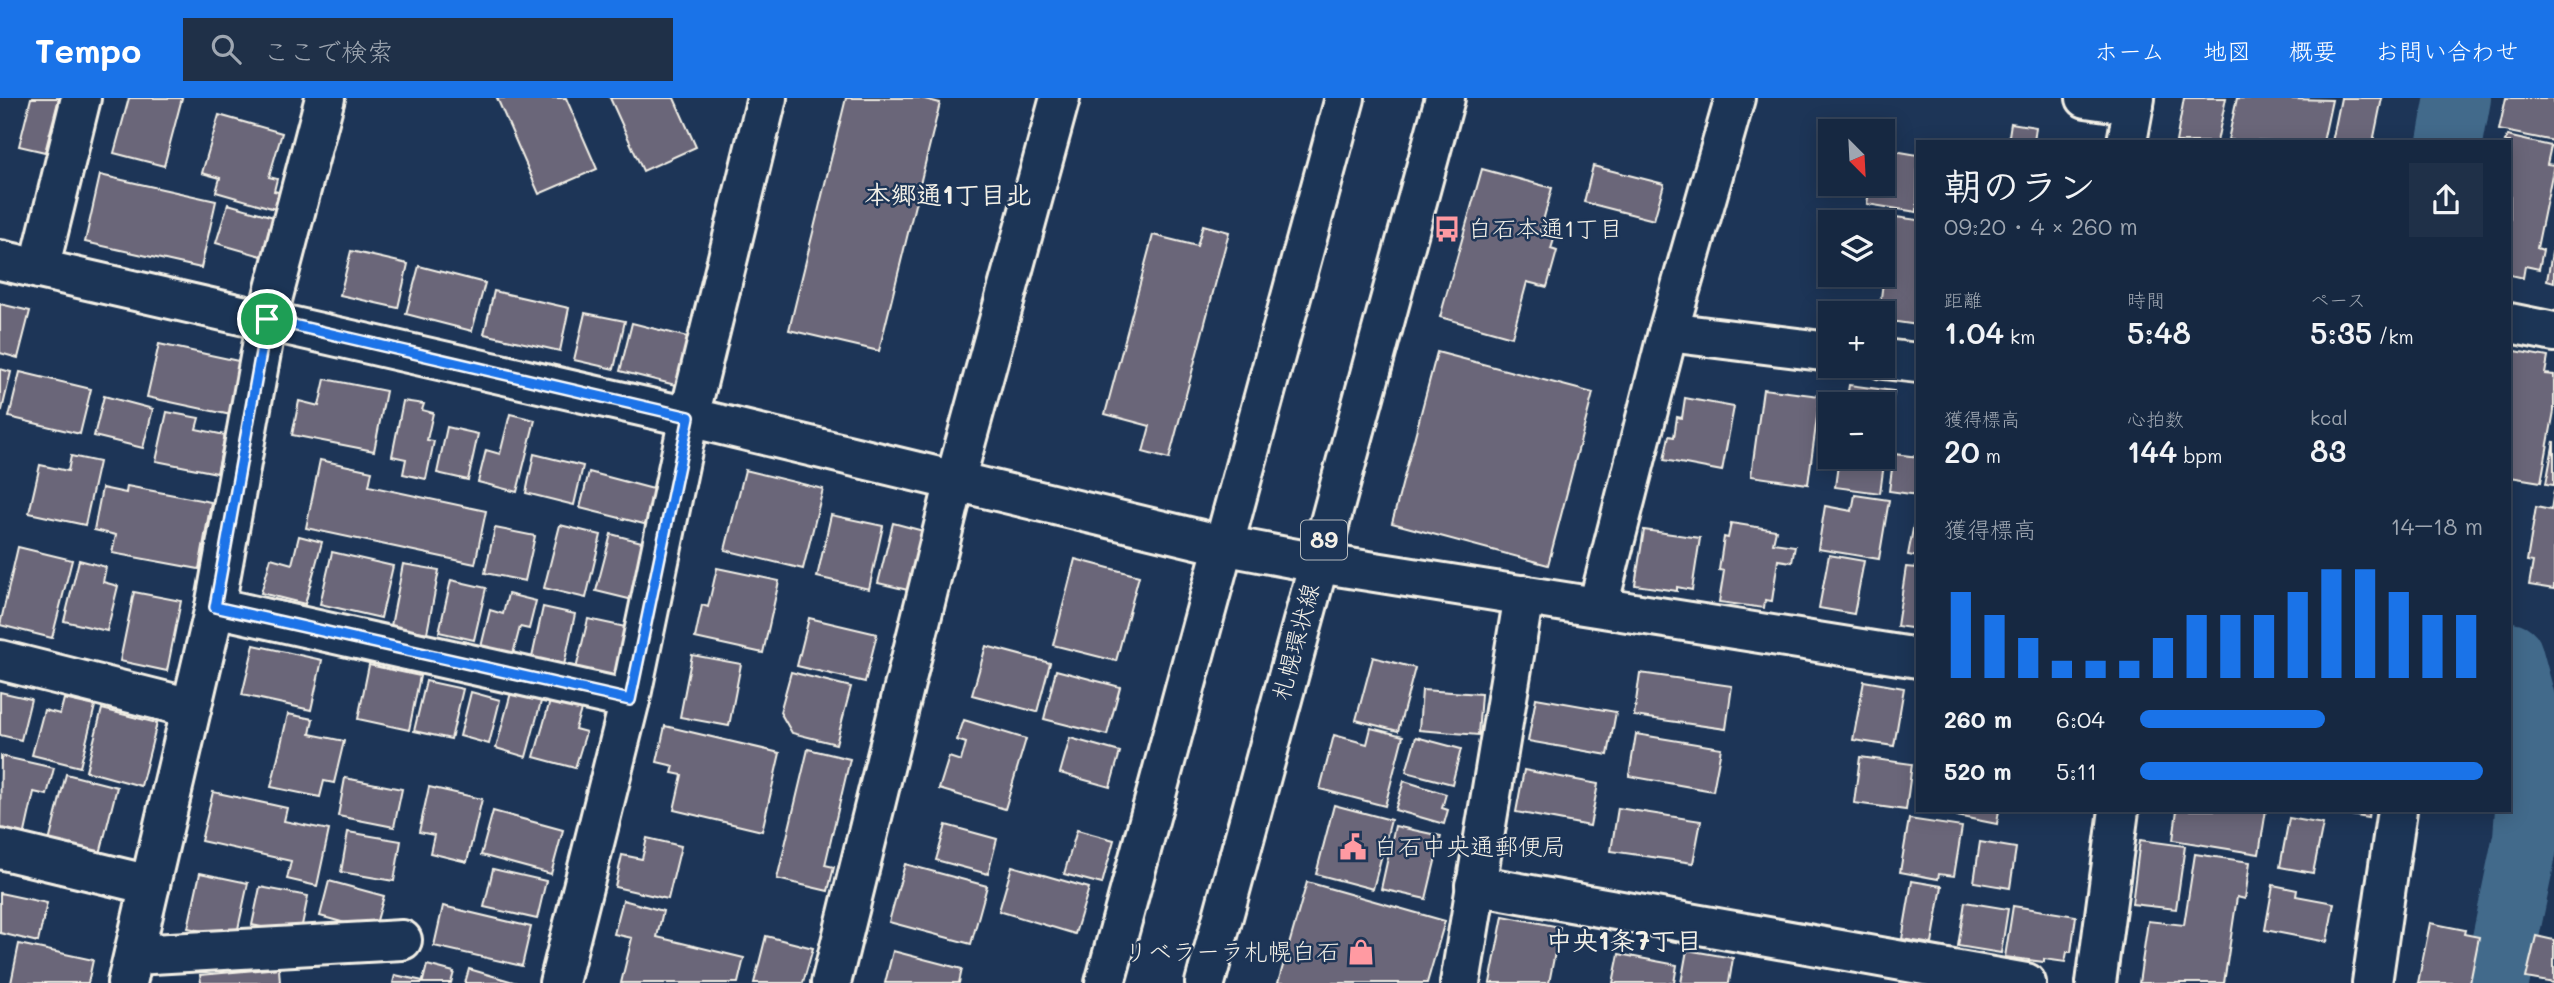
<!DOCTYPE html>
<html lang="ja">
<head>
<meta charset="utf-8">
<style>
	body { margin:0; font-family:Mali,"Klee One",sans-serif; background:#1f3048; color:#f1f3f6; height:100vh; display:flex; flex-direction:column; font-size:26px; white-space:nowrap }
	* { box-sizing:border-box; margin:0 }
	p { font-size:23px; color:#9ea6b1 }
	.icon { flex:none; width:38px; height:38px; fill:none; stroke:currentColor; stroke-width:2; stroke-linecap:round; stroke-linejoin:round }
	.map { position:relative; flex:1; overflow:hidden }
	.panel { position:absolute; left:1916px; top:42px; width:595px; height:672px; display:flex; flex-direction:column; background:#162841; border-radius:0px; box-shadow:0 4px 18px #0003,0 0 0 2px #35445a }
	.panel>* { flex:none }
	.needle { width:46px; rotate:156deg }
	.buttons { position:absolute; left:1818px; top:21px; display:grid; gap:14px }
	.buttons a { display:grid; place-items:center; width:77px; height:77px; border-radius:0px; background:#162841; box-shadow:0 4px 18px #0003,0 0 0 2px #35445a; font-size:35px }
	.pin { position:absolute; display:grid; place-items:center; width:60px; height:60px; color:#fff; margin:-30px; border:4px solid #fff; border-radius:50%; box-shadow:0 2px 7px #0007 }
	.round { display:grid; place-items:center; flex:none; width:74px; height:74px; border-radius:0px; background:#1f3048 }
	.headline { display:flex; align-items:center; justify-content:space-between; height:119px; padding:0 28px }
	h1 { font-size:38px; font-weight:600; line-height:52px }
	.metrics { display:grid; grid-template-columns:repeat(3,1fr); gap:10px; height:119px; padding:7px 28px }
	.metrics div { display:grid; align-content:center }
	.metrics b { font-size:30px; font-weight:600 }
	.metrics small { font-size:19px; font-weight:400 }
	.metrics p { font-size:19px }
	.chart { height:196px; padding:14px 28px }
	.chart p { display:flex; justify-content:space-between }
	.chart svg { width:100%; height:126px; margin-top:7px; stroke:#1a73e8; stroke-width:6 }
	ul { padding:0 28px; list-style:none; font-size:23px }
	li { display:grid; grid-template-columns:112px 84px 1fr; align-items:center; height:52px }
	li i { height:18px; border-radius:9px; background:#1a73e8 }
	header { display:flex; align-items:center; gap:42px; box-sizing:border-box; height:98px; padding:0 35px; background:#1a73e8; color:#fff }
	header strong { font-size:33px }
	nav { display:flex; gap:38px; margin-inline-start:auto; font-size:24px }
	.search { width:490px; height:63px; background:#1f3048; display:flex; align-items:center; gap:18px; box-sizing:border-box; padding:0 24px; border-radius:0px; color:#9ea6b1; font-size:26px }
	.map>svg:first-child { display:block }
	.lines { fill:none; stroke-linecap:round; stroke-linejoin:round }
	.river { stroke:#436a8b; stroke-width:66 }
	.building { fill:#6b6679; stroke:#f4f1e8; stroke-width:2 }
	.minor-casing { stroke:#f4f1e8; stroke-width:44 }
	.major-casing { stroke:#f4f1e8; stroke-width:44 }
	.minor { stroke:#1d3557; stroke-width:38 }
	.major { stroke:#1d3557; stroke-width:38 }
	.route-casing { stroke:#fff; stroke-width:14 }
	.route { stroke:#1a73e8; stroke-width:9 }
	.labels { text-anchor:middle; stroke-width:5; stroke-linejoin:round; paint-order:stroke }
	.shield { fill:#1d3557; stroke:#b4b9bc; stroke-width:2 }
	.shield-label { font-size:23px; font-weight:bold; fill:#f4f1e8 }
	.poi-label { font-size:24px; fill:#f4f1e8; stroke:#1d3557; text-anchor:start }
	.street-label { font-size:24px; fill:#f4f1e8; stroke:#1d3557 }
	.neighbourhood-label { font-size:26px; font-weight:bold; fill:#f4f1e8; stroke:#1d3557 }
</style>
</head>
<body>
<header>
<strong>Tempo</strong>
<div class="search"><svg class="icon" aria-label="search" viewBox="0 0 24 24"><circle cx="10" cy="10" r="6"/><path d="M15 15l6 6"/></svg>ここで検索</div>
<nav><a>ホーム</a><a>地図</a><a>概要</a><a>お問い合わせ</a></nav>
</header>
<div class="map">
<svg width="2554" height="885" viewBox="0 0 2554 885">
	<rect width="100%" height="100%" fill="#1d3557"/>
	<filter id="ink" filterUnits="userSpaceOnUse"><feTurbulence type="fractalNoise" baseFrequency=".0143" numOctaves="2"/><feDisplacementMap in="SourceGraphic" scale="14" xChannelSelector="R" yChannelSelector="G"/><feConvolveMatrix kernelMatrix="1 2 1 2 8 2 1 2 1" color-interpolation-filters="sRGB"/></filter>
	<g filter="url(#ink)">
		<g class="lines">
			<g class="river">
				<path d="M2450,44L2458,0"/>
				<path d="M2496,885L2526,740L2533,642L2510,557"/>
			</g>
		</g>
		<g class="building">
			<path d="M31,0H59L45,54L19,48Z"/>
			<path d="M129,0H182L164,68L114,55Z"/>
			<path d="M497,0H566L597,71L539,96Z"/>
			<path d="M610,0H674L696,49L643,73Z"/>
			<path d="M846,0H921L940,5L879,253L789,232Z"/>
			<path d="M2184,0H2226L2217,44H2176Z"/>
			<path d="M2237,0L2332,2L2323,44L2228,42Z"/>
			<path d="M2341,0H2382L2373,44H2332Z"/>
			<path d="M2506,0H2554V43L2499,32Z"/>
			<path d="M219,17L282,35L269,79L277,81L274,93L287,96L282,113L216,94L220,80L202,75Z"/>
			<path d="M2011,25L2036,29L2034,44H2008Z"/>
			<path d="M2507,38L2551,48L2547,66L2554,67L2537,150L2543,152L2539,171L2525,168L2523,180L2510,177V44H2505Z"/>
			<path d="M1883,51L1918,57L1917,114L1867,106L1870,86H1883Z"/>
			<path d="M1593,68L1664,86L1654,122L1584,104Z"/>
			<path d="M1482,71L1552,90L1540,134L1555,138L1551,151L1557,153L1547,189L1527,184L1512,239L1440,219Z"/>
			<path d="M100,77L216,103L201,170L85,144Z"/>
			<path d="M228,106L277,120L265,159L216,145Z"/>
			<path d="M1881,117L1918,122V227L1883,222V215H1879L1887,154H1883V124H1880Z"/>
			<path d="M1203,127L1229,134L1169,361L1143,354L1150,328L1105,316L1153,137L1197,148Z"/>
			<path d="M2554,144V184L2547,182Z"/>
			<path d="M351,153L408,166L398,210L340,197Z"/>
			<path d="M419,168L485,185L472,233L406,216Z"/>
			<path d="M494,193L569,210L560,253L484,236Z"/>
			<path d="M0,206L30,213L18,260L0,255Z"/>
			<path d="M585,215L625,223L614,271L574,262Z"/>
			<path d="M632,225L707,244L695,292L620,273Z"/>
			<path d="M159,246L243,264L231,317L147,299Z"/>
			<path d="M2510,252L2548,259L2545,276L2554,277V313L2541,384L2510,379Z"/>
			<path d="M1437,254L1593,295L1548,467L1392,425Z"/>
			<path d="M0,271L11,274L2,312L0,311Z"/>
			<path d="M20,274L91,291L80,336L9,319Z"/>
			<path d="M325,281L386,293L374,353L292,337L299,303L319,308Z"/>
			<path d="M1849,287L1894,293L1880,395L1835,389L1839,359H1883V306H1846Z"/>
			<path d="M1763,291L1820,298L1808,386L1751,378Z"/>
			<path d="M104,298L153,311L143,350L94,338Z"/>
			<path d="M1685,300L1734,309L1722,373L1664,362L1669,338L1674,339L1677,319L1682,320Z"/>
			<path d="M403,303L424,306L422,312L433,315L427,342L434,343L426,381L403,376L406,361L392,358Z"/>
			<path d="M167,314L199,320L196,331L225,337L217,375L156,363Z"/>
			<path d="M510,316L535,322L517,394L478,384L486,352L500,356Z"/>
			<path d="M447,329L478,336L468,382L437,375Z"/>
			<path d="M2554,343V387L2546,386Z"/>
			<path d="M534,356L583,368L574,407L526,395Z"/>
			<path d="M1894,356L1918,359V397L1889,393Z"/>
			<path d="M71,358L99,364L85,427L29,415L40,367L68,373Z"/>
			<path d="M320,362L372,373L369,388L486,413L475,466L306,430Z"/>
			<path d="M745,372L823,391L803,471L725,452Z"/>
			<path d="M589,374L657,392L648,427L580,410Z"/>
			<path d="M127,388L211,404L199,471L112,455L116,437L94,432L102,390L126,395Z"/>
			<path d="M2554,393V491L2529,487L2533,464L2527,463L2536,409L2551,412Z"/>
			<path d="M1855,397L1889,402L1879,461L1818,451L1825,408L1852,413Z"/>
			<path d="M1918,405V459L1908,457Z"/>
			<path d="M831,417L883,428L869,491L817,479Z"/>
			<path d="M893,425L927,434L912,493L878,485Z"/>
			<path d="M1731,425L1776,432L1773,445L1795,448L1792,464L1778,462L1772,503L1765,502L1764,510L1719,504L1724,473L1719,472L1724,439L1728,440Z"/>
			<path d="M560,427L601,437L586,500L544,490Z"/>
			<path d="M495,430L535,438L525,483L485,475Z"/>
			<path d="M1644,432L1700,440L1692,492L1677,489V493L1635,487Z"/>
			<path d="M611,436L653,447L637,503L596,493Z"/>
			<path d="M299,438L322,444L305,506L261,495L271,460L292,466Z"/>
			<path d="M18,449L72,462L52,540L0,527Z"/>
			<path d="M332,454L393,468L381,520L320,506Z"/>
			<path d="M1829,457L1864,463L1854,516L1819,510Z"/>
			<path d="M1075,461L1139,478L1116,563L1053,547Z"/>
			<path d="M79,462L106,469L103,484L118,488L107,533L64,523Z"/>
			<path d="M403,466L439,472L427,535L391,528Z"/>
			<path d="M1906,469L1918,470V531L1897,528Z"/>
			<path d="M717,470L779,483L763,555L695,540L702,507L708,509Z"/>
			<path d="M451,482L486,490L474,542L439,534Z"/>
			<path d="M134,494L181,503L167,573L120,563Z"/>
			<path d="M508,496L536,503L529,531L520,529L513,556L481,549L490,512L503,516Z"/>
			<path d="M543,509L575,516L563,572L531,564Z"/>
			<path d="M809,520L877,536L865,584L797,568Z"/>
			<path d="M588,521L630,530L618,581L576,571Z"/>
			<path d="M254,547L322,562L311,612L242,597Z"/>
			<path d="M986,548L1050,565L1037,614L972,597Z"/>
			<path d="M692,557L741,566L729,628L680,619Z"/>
			<path d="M1373,559L1415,570L1398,633L1356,622Z"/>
			<path d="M369,567L420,578L409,632L358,621Z"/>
			<path d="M1056,572L1120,589L1107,637L1044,621Z"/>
			<path d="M791,574L851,589L836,646L792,635L780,614Z"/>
			<path d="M1640,575L1732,588L1726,631L1634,618Z"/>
			<path d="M426,583L463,591L451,641L414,633Z"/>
			<path d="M1864,583L1904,590L1894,648L1853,642Z"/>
			<path d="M512,591L542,600L526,659L496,650Z"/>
			<path d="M1422,592L1481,596L1478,637L1419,632Z"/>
			<path d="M0,594L31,601L21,642L0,637Z"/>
			<path d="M471,594L500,602L489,646L460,638Z"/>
			<path d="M1536,600L1616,614L1608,657L1528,643Z"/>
			<path d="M64,601L95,608L80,669L32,657L44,612L60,616Z"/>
			<path d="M550,603L581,612L575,631L586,634L575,670L534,659Z"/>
			<path d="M102,611L157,625L141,688L86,673Z"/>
			<path d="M288,616L313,621L310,636L344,643L334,685L324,683L320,699L271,689Z"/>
			<path d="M964,622L1026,641L1005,711L939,691L949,659L961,663L966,645L957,642Z"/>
			<path d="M665,628L780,655L762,733L674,712L682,677L672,675L674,668L657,664Z"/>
			<path d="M1371,630L1403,638L1385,708L1320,691L1334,637L1367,646Z"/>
			<path d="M1636,636L1721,650L1713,693L1629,678Z"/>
			<path d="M1416,639L1461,651L1452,686L1406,674Z"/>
			<path d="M1070,640L1120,654L1110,689L1060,675Z"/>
			<path d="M808,651L850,661L825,767L834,769L828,793L777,781Z"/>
			<path d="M1,658L54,670L47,697L34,694L24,739L0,733Z"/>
			<path d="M1860,659L1912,666L1906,712L1854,705Z"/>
			<path d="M1524,672L1598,686L1590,728L1516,714Z"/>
			<path d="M66,676L117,689L100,756L49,744Z"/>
			<path d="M345,680L402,691L394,729L338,718Z"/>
			<path d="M1404,683L1446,696L1442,710L1448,712L1444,726L1395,712Z"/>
			<path d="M429,689L482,701L467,764L430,755L434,737L419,734Z"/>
			<path d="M213,694L287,710L284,723L329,732L317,788L287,781L291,763L201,743Z"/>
			<path d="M1334,707L1391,722L1373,791L1316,776Z"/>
			<path d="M1618,710L1701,723L1693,765L1611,753Z"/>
			<path d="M1927,712H1999L1997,726Z"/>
			<path d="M2177,712H2266L2259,756L2173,742Z"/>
			<path d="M2322,712H2369L2368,720Z"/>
			<path d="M493,713L563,732L551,776L481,757Z"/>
			<path d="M2289,720L2323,726L2313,775L2280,769Z"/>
			<path d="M1909,721L1962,729L1954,778L1939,776L1938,781L1900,774Z"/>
			<path d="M946,727L997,741L988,776L936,762Z"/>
			<path d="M1395,728L1441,738L1426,801L1381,791Z"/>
			<path d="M1077,732L1114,742L1102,786L1064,776Z"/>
			<path d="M348,734L401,743L394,783L341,774Z"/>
			<path d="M647,740L681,748L668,801L615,789L622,757L642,761Z"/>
			<path d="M2140,742L2185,748L2176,811L2132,806Z"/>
			<path d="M1980,744L2016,750L2010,790L1974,784Z"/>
			<path d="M2195,756L2250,764L2245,801L2237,799L2224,885H2139L2148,823L2184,827Z"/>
			<path d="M905,766L987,788L971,846L889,824Z"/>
			<path d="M1012,768L1089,790L1075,836L999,813Z"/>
			<path d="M493,771L546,783L537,821L484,809Z"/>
			<path d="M200,775L248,785L236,840L188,830Z"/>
			<path d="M329,783L384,798L374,833L320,818Z"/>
			<path d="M1912,783L1942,788L1932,846L1902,841Z"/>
			<path d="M1307,784L1445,823L1427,885H1278Z"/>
			<path d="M2273,787L2297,792L2296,798L2334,805L2327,844L2265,832Z"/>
			<path d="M260,789L308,798L300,837L252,827Z"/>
			<path d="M0,795L47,805L38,844L0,835Z"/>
			<path d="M623,802L663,813L657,839L744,860L738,885H621L632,840L614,836Z"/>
			<path d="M1965,804L2008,811L2001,855L1958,848Z"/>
			<path d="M443,808L531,829L522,868L434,848Z"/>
			<path d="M2013,808L2076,818L2071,854H2067L2065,864L2044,861V864L2005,859Z"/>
			<path d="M1503,818L1560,829L1549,885H1490Z"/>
			<path d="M2430,825L2465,832L2464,836L2479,839L2470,885H2418Z"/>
			<path d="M766,838L813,850L803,885H754Z"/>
			<path d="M2536,838L2554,842V885L2526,880Z"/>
			<path d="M19,846L93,862L88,885H11Z"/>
			<path d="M1687,852L1733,860L1729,885H1681Z"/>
			<path d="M893,853L962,871L959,885H885Z"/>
			<path d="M1619,856L1677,867L1674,885H1613Z"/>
			<path d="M427,867L454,874L451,885H393L395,877L423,883Z"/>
			<path d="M279,870L280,885H201L200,877Z"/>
			<path d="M469,871L517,885H465Z"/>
		</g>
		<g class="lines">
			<g class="minor-casing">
				<g id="minor">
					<path d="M2086,0L2134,7"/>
					<path d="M2127,44L2135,0"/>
					<path d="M0,162L689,319L1222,447L1318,465L1918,560"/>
					<path d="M39,171L81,0"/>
					<path d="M2510,225L2554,234"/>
					<path d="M1668,234L1830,254"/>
					<path d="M1883,261L1918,265"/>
					<path d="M1598,508L1668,234L1735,0"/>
					<path d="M215,509L630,602"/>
					<path d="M0,562L191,610"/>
					<path d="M0,751L150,787"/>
					<path d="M1475,787L2026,885"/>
					<path d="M134,857L402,842"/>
					<path d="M127,885L215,509L267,221L325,0"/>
					<path d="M559,885L630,602L689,319L767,0"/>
					<path d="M831,885L955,383L1060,0"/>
					<path d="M1460,885L1524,497"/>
					<path d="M2096,885L2119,712"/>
					<path d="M2372,885L2397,712"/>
				</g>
			</g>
			<g class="major-casing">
				<g id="major">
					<path d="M1105,885L1345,0"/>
					<path d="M1205,885L1445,0"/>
				</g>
			</g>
			<use href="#minor" class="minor"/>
			<use href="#major" class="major"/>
		</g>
	</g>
	<g class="lines" filter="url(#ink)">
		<g class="route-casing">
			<path id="route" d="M267,221L689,319L630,602L215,509Z"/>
		</g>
		<use href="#route" class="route"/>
	</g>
	<defs>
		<g id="bus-bare" transform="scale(2.1)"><path d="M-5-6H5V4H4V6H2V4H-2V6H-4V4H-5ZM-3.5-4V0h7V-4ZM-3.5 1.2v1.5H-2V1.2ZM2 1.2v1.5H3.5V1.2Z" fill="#ff9aa2" stroke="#1d3557" stroke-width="2.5" paint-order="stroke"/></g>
		<g id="civic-bare" transform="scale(2.1)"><path d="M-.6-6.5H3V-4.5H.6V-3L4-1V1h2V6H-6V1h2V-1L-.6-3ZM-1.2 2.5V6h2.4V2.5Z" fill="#ff9aa2" stroke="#1d3557" stroke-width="2.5" paint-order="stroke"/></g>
		<g id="shop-bare" transform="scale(2.1)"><path d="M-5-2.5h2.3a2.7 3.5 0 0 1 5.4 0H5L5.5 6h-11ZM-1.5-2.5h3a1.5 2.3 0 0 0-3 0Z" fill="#ff9aa2" stroke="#1d3557" stroke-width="2.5" paint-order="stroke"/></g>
	</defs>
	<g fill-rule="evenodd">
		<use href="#bus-bare" x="1447" y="131"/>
		<use href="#civic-bare" x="1353" y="749"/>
		<use href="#shop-bare" x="1361" y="854"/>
	</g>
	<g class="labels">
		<rect class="shield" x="1301" y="422.5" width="46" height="39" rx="5"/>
		<g class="shield-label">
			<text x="1324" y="450">89</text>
		</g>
		<g class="poi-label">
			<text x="1468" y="139">白石本通1丁目</text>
			<text x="1374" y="757">白石中央通郵便局</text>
			<text x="1340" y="862" text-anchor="end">リベラーラ札幌白石</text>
		</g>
		<g class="street-label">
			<text transform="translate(1296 544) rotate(-75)" y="8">札幌環状線</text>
		</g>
		<g class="neighbourhood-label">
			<text x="948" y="106">本郷通1丁目北</text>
			<text x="1624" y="852">中央1条7丁目</text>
		</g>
	</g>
</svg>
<div class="buttons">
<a><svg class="needle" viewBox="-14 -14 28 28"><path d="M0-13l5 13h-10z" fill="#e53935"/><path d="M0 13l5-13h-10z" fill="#9ea6b1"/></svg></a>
<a><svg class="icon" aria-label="layers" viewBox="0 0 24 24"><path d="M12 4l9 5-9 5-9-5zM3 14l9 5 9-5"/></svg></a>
<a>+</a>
<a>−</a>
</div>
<div class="pin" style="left:267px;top:221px;background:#1e9e55"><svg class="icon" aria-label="arrive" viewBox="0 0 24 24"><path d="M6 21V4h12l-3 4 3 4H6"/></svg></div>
<section class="panel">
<div class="headline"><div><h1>朝のラン</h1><p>09:20 · 4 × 260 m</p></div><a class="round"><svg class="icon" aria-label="share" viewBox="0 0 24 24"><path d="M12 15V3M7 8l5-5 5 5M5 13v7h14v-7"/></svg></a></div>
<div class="metrics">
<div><p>距離</p><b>1.04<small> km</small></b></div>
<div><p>時間</p><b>5:48</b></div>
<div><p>ペース</p><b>5:35<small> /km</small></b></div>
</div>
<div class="metrics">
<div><p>獲得標高</p><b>20<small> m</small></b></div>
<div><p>心拍数</p><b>144<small> bpm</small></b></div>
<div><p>kcal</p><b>83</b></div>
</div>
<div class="chart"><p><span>獲得標高</span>14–18 m</p>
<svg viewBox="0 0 160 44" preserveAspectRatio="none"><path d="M5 44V14M15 44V22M25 44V30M35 44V38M45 44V38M55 44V38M65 44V30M75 44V22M85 44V22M95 44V22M105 44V14M115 44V6M125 44V6M135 44V14M145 44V22M155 44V22"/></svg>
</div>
<ul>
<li><b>260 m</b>6:04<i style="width:54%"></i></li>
<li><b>520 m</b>5:11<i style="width:100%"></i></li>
</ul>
</section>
</div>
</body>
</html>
